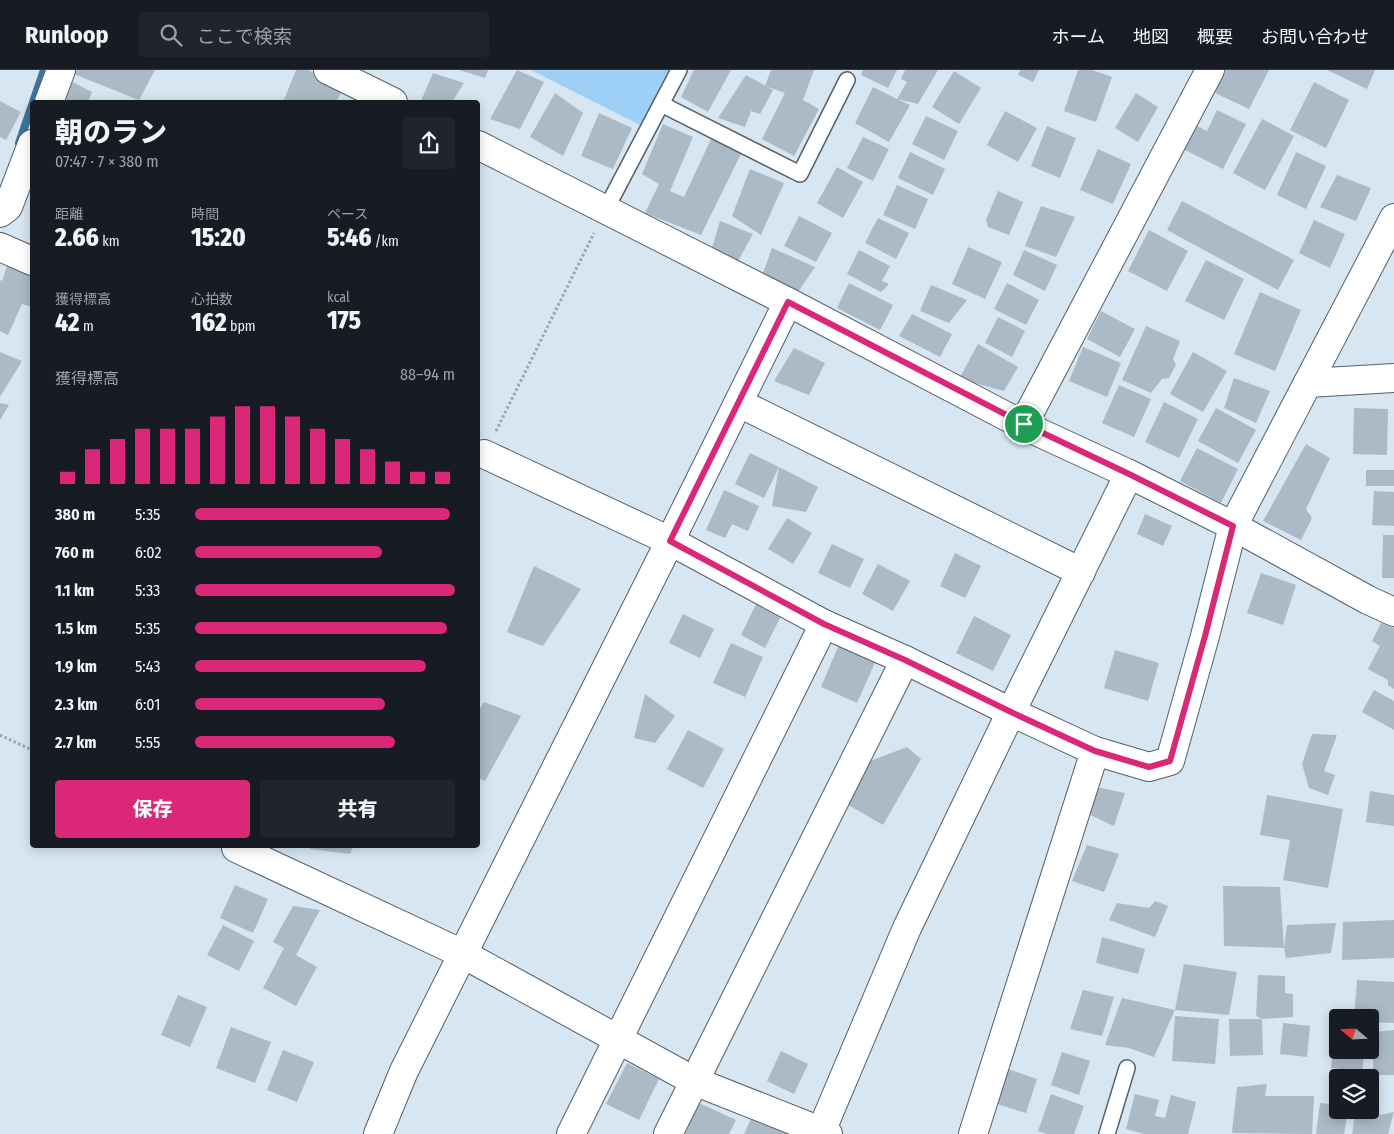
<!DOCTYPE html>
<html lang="ja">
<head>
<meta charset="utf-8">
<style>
	body { margin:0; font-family:"Fira Sans Condensed","Noto Sans JP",sans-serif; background:#20242c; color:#f1f3f6; height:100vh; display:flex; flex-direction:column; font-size:19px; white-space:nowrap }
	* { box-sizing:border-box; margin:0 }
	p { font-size:16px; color:#9ea1a6 }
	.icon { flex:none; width:28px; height:28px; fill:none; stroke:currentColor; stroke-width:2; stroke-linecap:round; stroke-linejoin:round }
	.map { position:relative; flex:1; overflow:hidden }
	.details { position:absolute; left:30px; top:30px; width:450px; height:748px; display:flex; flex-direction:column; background:#171b24; border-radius:5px; box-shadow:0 2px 12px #0003 }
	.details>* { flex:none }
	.needle { width:32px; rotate:289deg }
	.fabs { position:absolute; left:1329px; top:939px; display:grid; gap:10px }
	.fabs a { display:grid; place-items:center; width:50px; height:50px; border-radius:5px; background:#171b24; box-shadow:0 2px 12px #0003; font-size:25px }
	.pin { position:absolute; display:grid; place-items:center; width:42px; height:42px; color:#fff; margin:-21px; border:2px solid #fff; border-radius:50%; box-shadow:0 1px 5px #0007 }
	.round { display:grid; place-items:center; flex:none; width:52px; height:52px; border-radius:5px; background:#20242c }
	.head { display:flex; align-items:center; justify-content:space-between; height:85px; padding:0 25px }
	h1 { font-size:28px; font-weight:800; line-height:38px }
	.figures { display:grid; grid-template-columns:repeat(3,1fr); gap:8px; height:85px; padding:5px 25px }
	.figures div { display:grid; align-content:center }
	.figures b { font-size:25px; font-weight:800 }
	.figures small { font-size:14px; font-weight:400 }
	.figures p { font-size:14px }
	.chart { height:140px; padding:10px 25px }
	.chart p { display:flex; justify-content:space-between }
	.chart svg { width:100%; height:90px; margin-top:5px; stroke:#db2777; stroke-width:6 }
	.primary-button { display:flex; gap:10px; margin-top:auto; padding:10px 25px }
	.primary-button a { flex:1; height:58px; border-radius:5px; background:#db2777; color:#fff; font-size:20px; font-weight:800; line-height:58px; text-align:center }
	.primary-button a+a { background:#20242c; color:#f1f3f6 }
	ul { padding:0 25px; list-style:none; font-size:16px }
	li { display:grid; grid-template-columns:80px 60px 1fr; align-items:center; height:38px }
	li i { height:12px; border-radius:6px; background:#db2777 }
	header { display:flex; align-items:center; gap:30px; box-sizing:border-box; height:70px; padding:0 25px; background:#171b24; border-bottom:1px solid #363941 }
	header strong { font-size:24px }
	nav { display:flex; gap:28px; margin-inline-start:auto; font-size:18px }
	.search { width:350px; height:45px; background:#20242c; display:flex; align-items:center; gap:12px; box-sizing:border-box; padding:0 18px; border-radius:5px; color:#9ea1a6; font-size:19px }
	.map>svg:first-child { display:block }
	.green { fill:#9ecff6 }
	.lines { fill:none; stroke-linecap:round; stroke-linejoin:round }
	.stream { stroke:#3c749d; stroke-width:8 }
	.building { fill:#abbac6 }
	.service-casing { stroke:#52606b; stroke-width:18 }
	.minor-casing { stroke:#52606b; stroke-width:30 }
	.path { stroke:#99a4af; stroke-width:3; stroke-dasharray:2.5 2.5; stroke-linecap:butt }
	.service { stroke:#fff; stroke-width:15 }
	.minor { stroke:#fff; stroke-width:28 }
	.route-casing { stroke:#fff; stroke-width:10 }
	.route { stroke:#db2777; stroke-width:6 }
</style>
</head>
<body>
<header>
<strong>Runloop</strong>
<div class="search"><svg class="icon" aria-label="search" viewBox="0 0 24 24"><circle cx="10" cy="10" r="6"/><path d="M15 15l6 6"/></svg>ここで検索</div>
<nav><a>ホーム</a><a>地図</a><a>概要</a><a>お問い合わせ</a></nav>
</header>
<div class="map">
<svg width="1394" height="1064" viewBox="0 0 1394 1064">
	<rect width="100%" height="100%" fill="#d7e6f3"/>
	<path class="green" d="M531,0H670L642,56Z"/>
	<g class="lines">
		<g class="stream">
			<path d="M33,32L44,0"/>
			<path d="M19,73L32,35"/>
		</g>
	</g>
	<g class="building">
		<path d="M72,0H155L139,30L71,3Z"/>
		<path d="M296,0H309L342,21L336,32H283Z"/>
		<path d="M459,0H488L485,8Z"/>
		<path d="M517,0L544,12L520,59L490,49Z"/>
		<path d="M694,0H731L708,42L681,27Z"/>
		<path d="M771,0H814L803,30L819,39L794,86L762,69L785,23L765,16Z"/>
		<path d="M863,0H897L888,18L861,5Z"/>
		<path d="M905,0H938L918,34L897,29L910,35L889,72L855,53L873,17L897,29L907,12L901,9Z"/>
		<path d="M1020,0H1039L1033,12L1018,5Z"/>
		<path d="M1078,0H1092L1112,7L1096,52L1064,41Z"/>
		<path d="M1226,0H1269L1249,39L1215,23Z"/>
		<path d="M1327,0H1375L1367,19Z"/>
		<path d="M954,1L981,18L959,54L932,37Z"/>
		<path d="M433,3L464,13L452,32L421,31Z"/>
		<path d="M59,5L92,22L88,32H53Z"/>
		<path d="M746,5L773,20L760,44L751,41L745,57L718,48Z"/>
		<path d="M1314,12L1349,30L1326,78L1290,60Z"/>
		<path d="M555,23L583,43L563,86L530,67Z"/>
		<path d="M1136,23L1158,37L1138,72L1115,58Z"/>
		<path d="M0,31L21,42L6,70L0,67Z"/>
		<path d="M1217,40L1246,54L1223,99L1181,78L1193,54L1207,61Z"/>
		<path d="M1005,41L1037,58L1018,92L987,75Z"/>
		<path d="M599,43L632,58L613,99L581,86Z"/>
		<path d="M926,46L958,61L944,90L912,74Z"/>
		<path d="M1262,49L1294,66L1265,120L1233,103Z"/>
		<path d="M663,54L693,67L670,121L684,127L711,69L741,84L701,165L645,143L659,114L642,104Z"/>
		<path d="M1047,56L1076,68L1060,108L1031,96Z"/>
		<path d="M863,67L889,79L873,111L847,98Z"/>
		<path d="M1098,79L1131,94L1113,134L1080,120Z"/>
		<path d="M910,82L945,99L933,125L898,108Z"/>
		<path d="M1296,82L1326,96L1306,139L1277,125Z"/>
		<path d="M837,97L863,112L843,148L817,133Z"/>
		<path d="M750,99L784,113L761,165L732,146Z"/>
		<path d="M1337,105L1371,118L1356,151L1320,137Z"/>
		<path d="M897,115L928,129L915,159L883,145Z"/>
		<path d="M998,121L1023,132L1009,165L988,157L986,150Z"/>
		<path d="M1182,131L1294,190L1278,220L1167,160Z"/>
		<path d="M1041,136L1075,147L1056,187L1025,176Z"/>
		<path d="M799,146L832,163L816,192L784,176Z"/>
		<path d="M878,148L909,163L896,189L865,173Z"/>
		<path d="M1314,150L1345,164L1330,198L1299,183Z"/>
		<path d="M720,151L753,164L738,191L712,178Z"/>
		<path d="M1149,160L1188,181L1167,221L1128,201Z"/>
		<path d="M968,177L1002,192L985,229L952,214Z"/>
		<path d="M772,178L815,197L798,222L763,203Z"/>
		<path d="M859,180L890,196L882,211L889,214L881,222L847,204Z"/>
		<path d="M1024,180L1057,195L1045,221L1013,205Z"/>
		<path d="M1206,190L1244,209L1224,250L1185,231Z"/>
		<path d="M7,196L32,205V237L22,234L8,265L0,261V210L2,211Z"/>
		<path d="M849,213L893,235L880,260L837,238Z"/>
		<path d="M1007,213L1039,230L1026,255L994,239Z"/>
		<path d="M931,215L967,230L949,253L920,241Z"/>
		<path d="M1260,222L1301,240L1275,301L1234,284Z"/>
		<path d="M1101,241L1135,259L1120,287L1087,269Z"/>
		<path d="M912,244L952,264L940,287L899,266Z"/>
		<path d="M998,247L1025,261L1012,287L985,273Z"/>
		<path d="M1146,256L1180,271L1173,289L1176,295L1169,308L1162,309L1151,323L1122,310Z"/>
		<path d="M978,274L1018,297L1004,321L959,309Z"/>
		<path d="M1083,277L1121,293L1107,327L1069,311Z"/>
		<path d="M794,278L825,293L809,325L774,311Z"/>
		<path d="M0,282L22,291L0,327Z"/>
		<path d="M1193,282L1227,301L1203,342L1170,324Z"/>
		<path d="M1234,308L1270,321L1256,353L1224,338Z"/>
		<path d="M1119,315L1151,329L1134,367L1102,353Z"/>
		<path d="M1164,332L1198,349L1179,388L1145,372Z"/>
		<path d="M0,333L9,335L0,350Z"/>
		<path d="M1216,338L1256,360L1238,393L1198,371Z"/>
		<path d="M1354,338L1388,339L1387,385L1353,384Z"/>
		<path d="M1306,374L1330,388L1306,439L1312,448L1301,470L1263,451Z"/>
		<path d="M1197,378L1238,399L1221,433L1180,411Z"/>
		<path d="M750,383L779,397L764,428L735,414Z"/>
		<path d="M779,397L818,417L806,442L772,436Z"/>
		<rect x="1366" y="400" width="28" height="16"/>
		<path d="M724,420L759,436L748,461L732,454L725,468L706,460Z"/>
		<path d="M1374,421L1394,422V456L1372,455Z"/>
		<path d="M1145,444L1172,456L1163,476L1137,464Z"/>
		<path d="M787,448L812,463L793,494L768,479Z"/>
		<path d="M1383,465H1394V508H1382Z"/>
		<path d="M832,474L864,489L850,518L818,503Z"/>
		<path d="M955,483L981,496L965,528L940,516Z"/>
		<path d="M878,494L910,511L893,541L862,524Z"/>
		<path d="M534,496L581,519L543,576L507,562Z"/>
		<path d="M1261,503L1296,515L1283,555L1247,543Z"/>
		<path d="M757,532L782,544L765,578L741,565Z"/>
		<path d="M683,544L714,559L700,588L669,573Z"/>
		<path d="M974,546L1011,565L993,601L956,583Z"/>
		<path d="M1381,553L1394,558V619L1388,615V610L1368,599L1380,576L1372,571Z"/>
		<path d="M840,572L877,588L857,633L821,617Z"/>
		<path d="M731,573L763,587L745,627L713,613Z"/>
		<path d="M1115,580L1159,593L1148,631L1104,618Z"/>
		<path d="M1374,620L1394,631V660L1362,642Z"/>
		<path d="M645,624L675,646L655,673L634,668Z"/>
		<path d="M484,632L521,646L485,711L478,708V641Z"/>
		<path d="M688,660L724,679L703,718L667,699Z"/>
		<path d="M1312,664L1337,665L1324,701L1335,705L1328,725L1309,718L1302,694Z"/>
		<path d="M907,677L921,689L883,755L845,733L870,691Z"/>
		<path d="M1096,717L1125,723L1114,756L1088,744Z"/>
		<path d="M1370,721L1394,725V756L1366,752Z"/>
		<path d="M1267,725L1343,739L1328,818L1283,810L1290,770L1260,765Z"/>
		<path d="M312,775H354L350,784L310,779Z"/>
		<path d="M1087,775L1119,784L1104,822L1072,811Z"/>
		<path d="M235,815L268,829L253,863L220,848Z"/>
		<path d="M1223,816L1280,817L1284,878L1224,876Z"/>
		<path d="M1155,831L1168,836L1155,867L1109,850L1117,833L1149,838Z"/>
		<path d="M293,836L320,840L296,885L317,897L296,936L263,918L284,878L273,872Z"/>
		<path d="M1394,850V888L1342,890L1343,852Z"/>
		<path d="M1336,853L1331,883L1286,888L1284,878L1287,855Z"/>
		<path d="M223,855L254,871L239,901L207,885Z"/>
		<path d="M1102,867L1145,879L1138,904L1096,893Z"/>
		<path d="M1184,894L1237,902L1229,945L1175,940Z"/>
		<path d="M1258,905L1285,906V923L1293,924V947L1262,949L1256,946Z"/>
		<path d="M1357,910L1394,912V953L1370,952V948H1354Z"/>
		<path d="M1083,920L1114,927L1102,966L1070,959Z"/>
		<path d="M178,925L207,937L190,977L161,965Z"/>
		<path d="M1122,928L1175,940L1154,987L1129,978L1105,975Z"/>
		<path d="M1175,946L1219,949L1215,994L1172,991Z"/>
		<path d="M1229,949H1262L1263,985L1230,986Z"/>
		<path d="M1283,953L1310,956L1307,987L1280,984Z"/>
		<path d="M1336,954L1338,980H1365L1362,1001L1331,998Z"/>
		<path d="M231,957L271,972L255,1013L216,998Z"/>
		<path d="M1394,960V1005H1373L1374,962Z"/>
		<path d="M283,980L314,992L297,1032L267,1020Z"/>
		<path d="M781,981L808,994L794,1024L767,1011Z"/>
		<path d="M1062,982L1090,991L1079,1025L1051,1015Z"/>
		<path d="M627,993L659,1009L639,1050L606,1034Z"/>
		<path d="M1008,999L1037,1009L1026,1043L997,1034Z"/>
		<path d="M1267,1014L1265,1026H1314L1312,1064L1232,1063L1237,1017Z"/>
		<path d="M1051,1024L1084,1036L1074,1064H1047L1038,1061Z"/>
		<path d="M1135,1024L1159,1030L1155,1046L1165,1048L1171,1025L1196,1032L1188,1064H1144L1126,1059Z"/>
		<path d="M699,1033L736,1050L729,1064H685Z"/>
		<path d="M1320,1033L1338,1035V1040H1348L1344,1064H1316Z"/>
		<path d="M1394,1042L1388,1064H1352L1355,1045L1370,1047Z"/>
		<path d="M754,1043L794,1064H744Z"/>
	</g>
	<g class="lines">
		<g class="service-casing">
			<g id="service">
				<path d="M661,34L800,104L847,10"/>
				<path d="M606,139L679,0"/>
				<path d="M1107,1064L1127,998"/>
			</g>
		</g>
		<g class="minor-casing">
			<g id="minor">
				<path d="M328,0L393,32"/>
				<path d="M49,32L61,0"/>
				<path d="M478,75L788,232L1023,355L1129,404L1233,456L1368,530L1394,542"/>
				<path d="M0,143L8,137L32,74"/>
				<path d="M0,177L32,191"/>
				<path d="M1308,313L1394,308"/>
				<path d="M739,333L1081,502"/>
				<path d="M1023,355L1210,0"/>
				<path d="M484,384L670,471L824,554L905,590L1011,642L1095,681L1149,697L1170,691L1205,566L1233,456L1394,148"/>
				<path d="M236,778L463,884L694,1011L828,1064"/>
				<path d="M378,1064L404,1001L670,471L788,232"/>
				<path d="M571,1064L824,554"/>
				<path d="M668,1064L905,590"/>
				<path d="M820,1064L907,858L1011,642L1129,404"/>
				<path d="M973,1064L1095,681"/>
			</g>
		</g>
		<g class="path">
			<path d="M496,361L594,163"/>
			<path d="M0,665L32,680"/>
		</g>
		<use href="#service" class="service"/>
		<use href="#minor" class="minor"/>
	</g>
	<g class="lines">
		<g class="route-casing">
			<path id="route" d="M788,232L1024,354L1129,404L1233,456L1205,566L1170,691L1149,697L1095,681L1011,642L905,590L824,554L670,471Z"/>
		</g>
		<use href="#route" class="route"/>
	</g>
</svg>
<div class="fabs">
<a><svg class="needle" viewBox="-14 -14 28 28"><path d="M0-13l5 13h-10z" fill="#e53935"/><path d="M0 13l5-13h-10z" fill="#9ea1a6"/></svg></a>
<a><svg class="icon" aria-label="layers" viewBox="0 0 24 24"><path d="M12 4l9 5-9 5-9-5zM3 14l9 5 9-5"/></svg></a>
</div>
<div class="pin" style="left:1024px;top:354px;background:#1e9e55"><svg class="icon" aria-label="arrive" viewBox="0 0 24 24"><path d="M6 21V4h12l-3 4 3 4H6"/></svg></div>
<section class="details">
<div class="head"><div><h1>朝のラン</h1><p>07:47 · 7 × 380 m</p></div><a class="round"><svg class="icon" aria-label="share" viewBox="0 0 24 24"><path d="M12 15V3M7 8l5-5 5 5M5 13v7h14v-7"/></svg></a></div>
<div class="figures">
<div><p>距離</p><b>2.66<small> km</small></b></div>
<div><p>時間</p><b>15:20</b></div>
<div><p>ペース</p><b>5:46<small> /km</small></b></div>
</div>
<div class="figures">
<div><p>獲得標高</p><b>42<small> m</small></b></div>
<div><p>心拍数</p><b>162<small> bpm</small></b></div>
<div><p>kcal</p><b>175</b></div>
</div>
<div class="chart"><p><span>獲得標高</span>88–94 m</p>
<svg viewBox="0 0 160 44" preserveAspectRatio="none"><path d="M5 44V38M15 44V27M25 44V22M35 44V17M45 44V17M55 44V17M65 44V11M75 44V6M85 44V6M95 44V11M105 44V17M115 44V22M125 44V27M135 44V33M145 44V38M155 44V38"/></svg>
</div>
<ul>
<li><b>380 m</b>5:35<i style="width:98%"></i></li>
<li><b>760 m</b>6:02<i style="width:72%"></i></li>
<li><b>1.1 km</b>5:33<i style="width:100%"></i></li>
<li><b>1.5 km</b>5:35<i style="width:97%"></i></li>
<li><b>1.9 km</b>5:43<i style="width:89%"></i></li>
<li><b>2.3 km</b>6:01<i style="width:73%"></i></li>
<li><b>2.7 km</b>5:55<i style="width:77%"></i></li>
</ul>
<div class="primary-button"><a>保存</a><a>共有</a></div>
</section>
</div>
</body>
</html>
